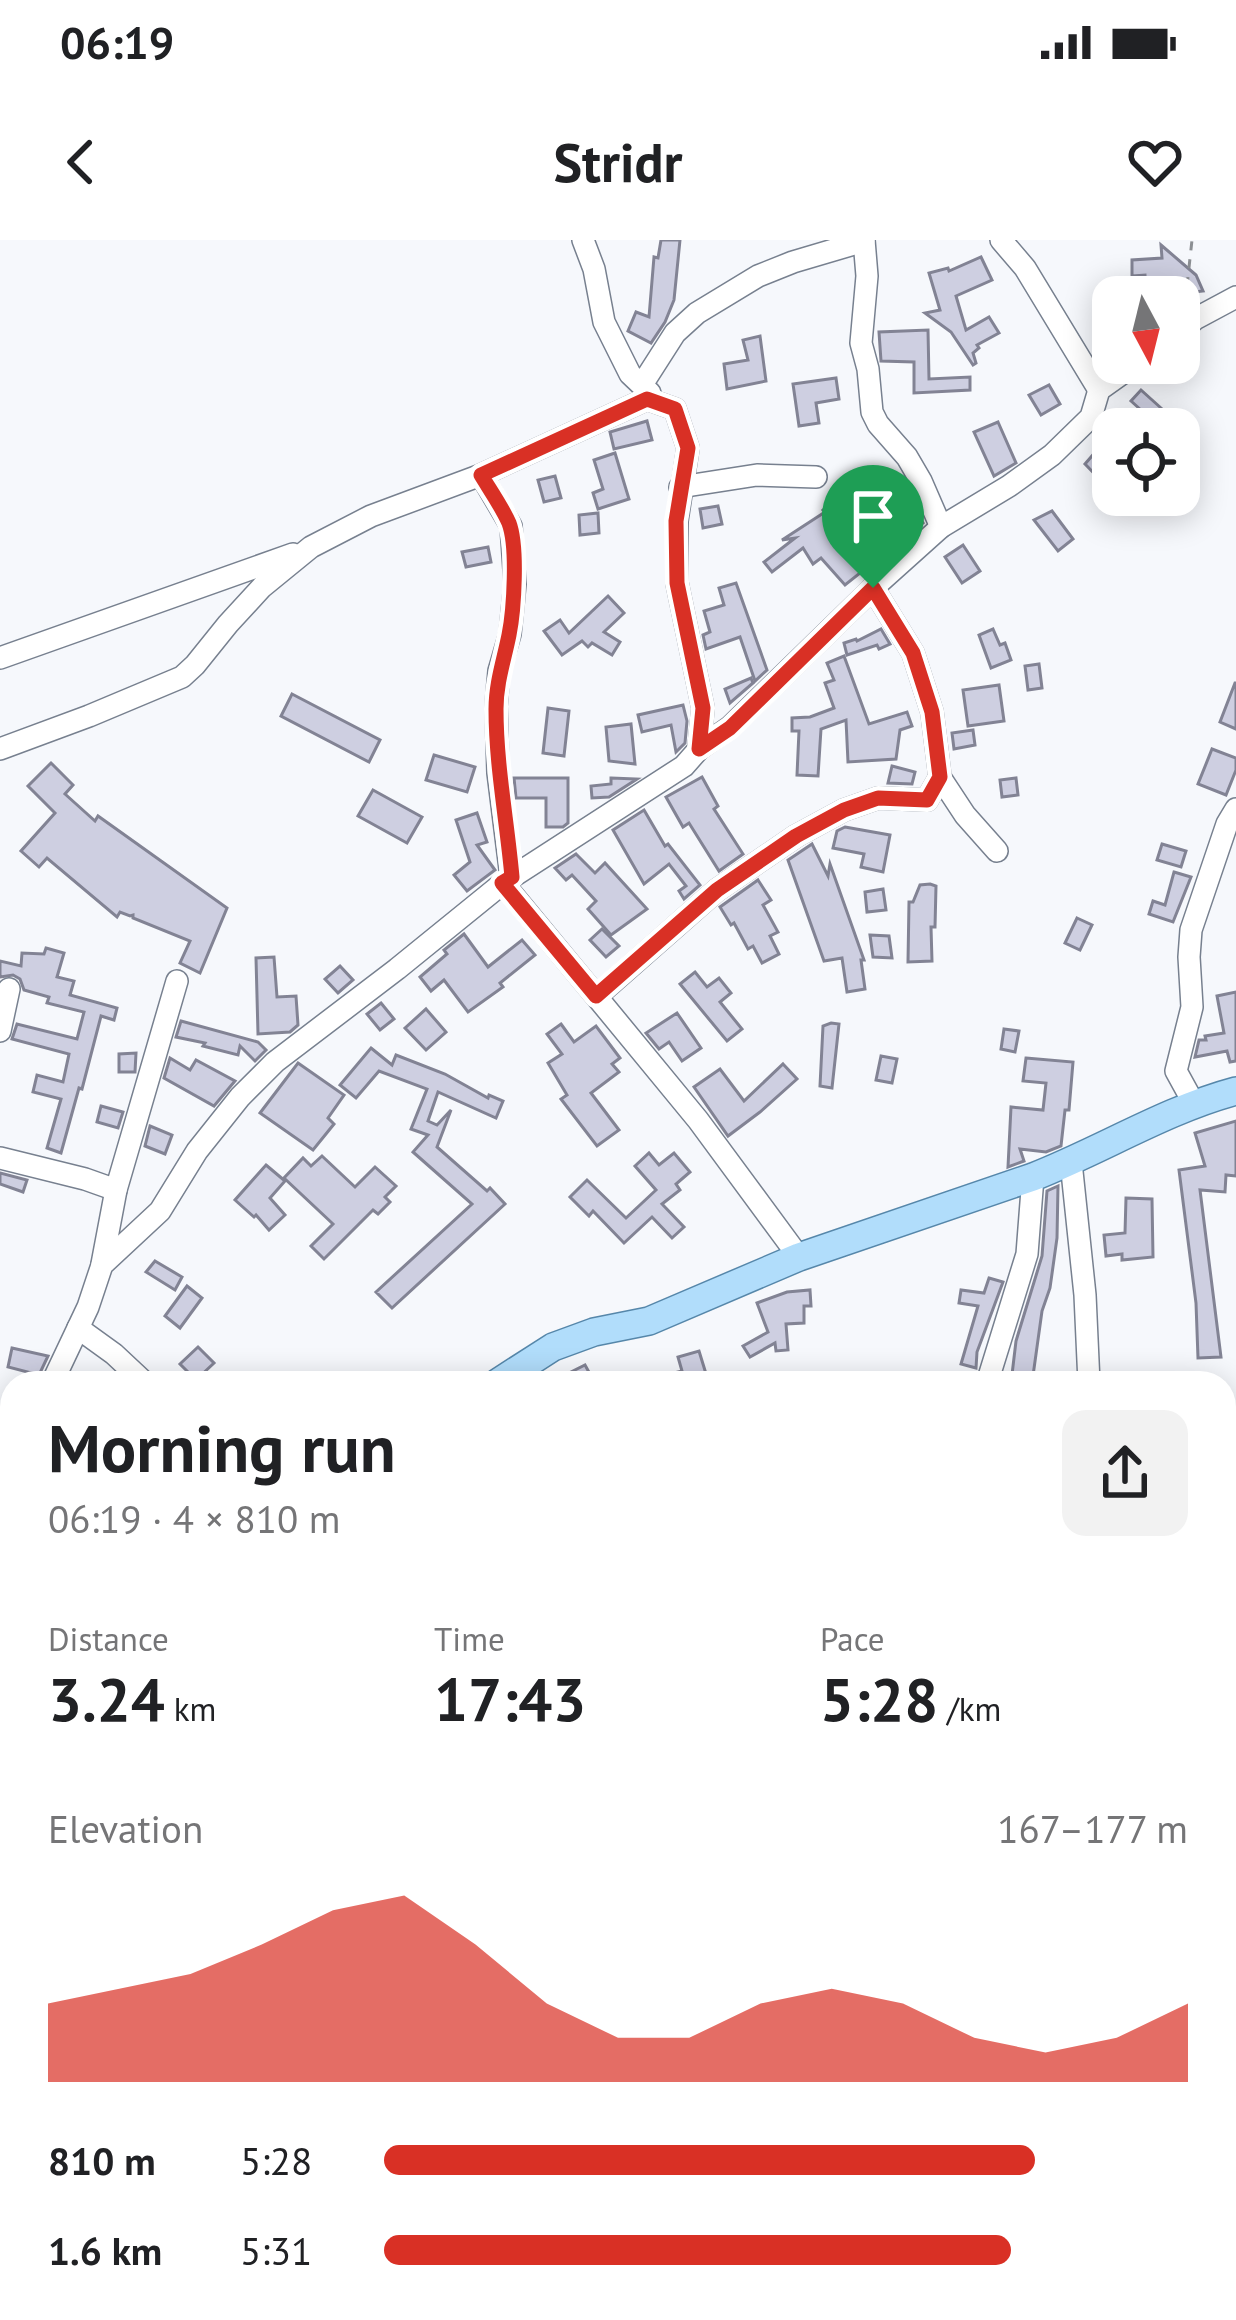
<!DOCTYPE html>
<html lang="en">
<head>
<meta charset="utf-8">
<style>
	body { margin:0; font-family:"PT Sans",sans-serif; background:#f2f2f2; color:#202124; height:100vh; display:flex; flex-direction:column; font-size:45px; white-space:nowrap }
	* { box-sizing:border-box; margin:0 }
	p { font-size:39px; color:#757577 }
	.icon { flex:none; width:66px; height:66px; fill:none; stroke:currentColor; stroke-width:2; stroke-linecap:round; stroke-linejoin:round }
	.map { position:relative; flex:1; overflow:hidden }
	.sheet { position:absolute; left:0px; top:1131px; width:1236px; height:951px; display:flex; flex-direction:column; background:#fff; border-radius:36px 36px 0 0; box-shadow:0 6px 30px #0003 }
	.sheet>* { flex:none }
	.needle { width:78px; rotate:173deg }
	.tools { position:absolute; left:1092px; top:36px; display:grid; gap:24px }
	.tools a { display:grid; place-items:center; width:108px; height:108px; border-radius:24px; background:#fff; box-shadow:0 6px 30px #0003; font-size:60px }
	.pin { position:absolute; display:grid; place-items:center; width:102px; height:102px; color:#fff; margin:-123px -51px; border-radius:50% 50% 50% 0; rotate:-45deg; box-shadow:0 0 12px #0007 }
	.pin .icon { rotate:45deg }
	.round { display:grid; place-items:center; flex:none; width:126px; height:126px; border-radius:24px; background:#f2f2f2 }
	.summary { display:flex; align-items:center; justify-content:space-between; height:204px; padding:0 48px }
	h1 { font-size:66px; font-weight:700; line-height:90px }
	.stats { display:grid; grid-template-columns:repeat(3,1fr); gap:18px; height:204px; padding:12px 48px }
	.stats div { display:grid; align-content:center }
	.stats b { font-size:60px; font-weight:700 }
	.stats small { font-size:33px; font-weight:400 }
	.stats p { font-size:33px }
	.chart { height:336px; padding:24px 48px }
	.chart p { display:flex; justify-content:space-between }
	.chart svg { width:100%; height:216px; margin-top:12px; fill:#d93025; opacity:.7 }
	ul { padding:0 48px; list-style:none; font-size:39px }
	li { display:grid; grid-template-columns:192px 144px 1fr; align-items:center; height:90px }
	li i { height:30px; border-radius:15px; background:#d93025 }
	.status { display:flex; justify-content:space-between; align-items:center; height:84px; padding:0 60px; background:#fff; direction:ltr }
	.status svg { height:33px; fill:currentColor }
	header { display:flex; justify-content:space-between; align-items:center; height:156px; padding:0 48px; background:#fff; font-size:54px; font-weight:700 }
	.map>svg:first-child { display:block }
	.grass { fill:#d1baf0 }
	.building { fill:#cecfe1; stroke:#828394; stroke-width:3 }
	.lines { fill:none; stroke-linecap:round; stroke-linejoin:round }
	.minor-casing { stroke:#77808f; stroke-width:24 }
	.major-casing { stroke:#5687aa; stroke-width:30 }
	.path { stroke:#8c8f93; stroke-width:3; stroke-dasharray:9 9; stroke-linecap:butt }
	.minor { stroke:#fff; stroke-width:21 }
	.major { stroke:#b1ddfb; stroke-width:27 }
	.route-casing { stroke:#fff; stroke-width:24 }
	.route { stroke:#d93025; stroke-width:15 }
</style>
</head>
<body>
<div class="status"><b>06:19</b><svg viewBox="0 0 49 12"><path d="M0 12V9h3v3zM5 12V6h3v6zM10 12V3h3v9zM15 12V0h3v12zM26 1h20v11H26zM47 4h2v5h-2z"/></svg></div>
<header><svg class="icon" aria-label="back" viewBox="0 0 24 24"><path d="M15 5l-7 7 7 7"/></svg>Stridr<svg class="icon" aria-label="heart" viewBox="0 0 24 24"><path d="M12 20l-8-8c-3-5 5-10 8-4 3-6 11-1 8 4z"/></svg></header>
<div class="map">
<svg width="1236" height="2080" viewBox="0 0 1236 2080">
	<rect width="100%" height="100%" fill="#f6f8fc"/>
	<path class="grass" d="M0,1956H12V2070H880L883,2080H0Z"/>
	<g class="building">
		<path d="M661,0H680L674,60L665,82L651,103L628,91L636,72L649,77L654,17L658,18Z"/>
		<path d="M1161,5L1196,35L1203,51L1146,57L1145,35L1132,36V20L1162,18Z"/>
		<path d="M981,17L992,40L956,56L966,90L989,77L999,93L977,105L979,108L973,113L976,123L973,125L951,92L925,73L940,70L929,33L948,28L949,31Z"/>
		<path d="M928,90L929,139L970,137V150L914,153V122L881,121L879,92Z"/>
		<path d="M760,96L766,141L727,149L724,124L748,120L743,100Z"/>
		<path d="M836,138L839,159L816,163L819,183L799,186L793,144Z"/>
		<path d="M1049,145L1060,164L1041,175L1029,155Z"/>
		<path d="M1141,150L1161,168L1151,179L1131,161Z"/>
		<path d="M647,181L652,200L614,209L610,192Z"/>
		<path d="M998,182L1016,223L994,236L974,192Z"/>
		<path d="M1098,209L1113,223V253L1085,224Z"/>
		<path d="M615,213L629,259L598,269L593,253L603,249L594,220Z"/>
		<path d="M857,234L869,244L860,254L880,276L906,258L923,283L845,345L821,318L813,324L803,308L772,332L764,322L795,298L782,300L825,272L823,270L838,257Z"/>
		<path d="M555,236L561,258L544,262L538,240Z"/>
		<path d="M718,266L722,284L703,288L700,269Z"/>
		<path d="M1052,271L1073,299L1058,311L1034,280Z"/>
		<path d="M598,273L599,293L580,295L579,275Z"/>
		<path d="M963,305L980,331L962,343L945,317Z"/>
		<path d="M488,307L491,322L466,327L462,312Z"/>
		<path d="M736,343L767,430L755,441L740,397L706,409L703,395L710,392L704,371L724,365L719,348Z"/>
		<path d="M608,356L624,373L604,392L620,402L612,415L592,403L588,407L582,401L562,415L544,391L560,380L569,393Z"/>
		<path d="M881,389L890,404L879,409L877,405L847,415L844,403L856,399L857,401Z"/>
		<path d="M993,389L1000,405L1005,403L1011,420L991,428L979,395Z"/>
		<path d="M844,416L869,484L907,472L912,486L900,490L896,519L848,522L846,480L821,489L818,536L797,535L799,491H792V478L810,477L834,468L825,443L834,440L827,423Z"/>
		<path d="M1039,424L1042,448L1028,450L1025,426Z"/>
		<path d="M751,438L753,443L730,463L725,449Z"/>
		<path d="M1235,443H1236V489L1220,482Z"/>
		<path d="M999,445L1004,481L968,486L963,450Z"/>
		<path d="M292,454L380,500L369,522L281,476Z"/>
		<path d="M683,465L687,481L685,503L676,512L671,485L642,492L638,475Z"/>
		<path d="M548,468L569,471L564,516L543,513Z"/>
		<path d="M631,484L635,524L609,521L606,487Z"/>
		<path d="M973,490L975,505L954,509L952,493Z"/>
		<path d="M1212,509L1236,518V530L1226,555L1198,544Z"/>
		<path d="M434,515L475,527L467,552L426,540Z"/>
		<path d="M51,523L73,545L65,554L95,581L98,576L227,668L200,733L180,723L190,701L133,678V675L130,676L120,672L117,677L47,618L39,627L21,611L55,573L28,546Z"/>
		<path d="M892,526L915,532L912,544L888,543Z"/>
		<path d="M702,537L718,566L714,569L743,614L719,631L689,583L683,587L666,557Z"/>
		<path d="M514,538H568V583L563,587H546V558H516Z"/>
		<path d="M611,538L637,539L609,557L592,558L591,546L611,544Z"/>
		<path d="M1016,538L1018,555L1002,557L1000,540Z"/>
		<path d="M373,550L422,577L407,603L358,576Z"/>
		<path d="M644,570L665,606L668,604L700,645L684,659L679,651L686,646L669,624L644,644L613,590Z"/>
		<path d="M477,573L487,602L477,605L495,630L467,651L454,635L470,622L456,580Z"/>
		<path d="M845,587L890,595L883,632L861,627L864,614L833,608L837,591Z"/>
		<path d="M812,604L828,636L830,624L864,720H861L865,749L847,752L842,718L824,721L788,620Z"/>
		<path d="M1162,604L1186,611L1181,627L1157,620Z"/>
		<path d="M576,614L595,633L605,623L647,669L611,695L588,669L596,661L572,635L566,640L555,628Z"/>
		<path d="M1174,632L1191,637L1173,682L1149,674L1153,661L1165,665Z"/>
		<path d="M758,640L771,660L763,665L778,692L770,696L779,714L762,723L753,706L748,709L734,683L731,685L720,667Z"/>
		<path d="M930,644L936,646L935,687H931L932,721L908,722L909,662H913L920,645Z"/>
		<path d="M883,649L886,670L867,672L865,652Z"/>
		<path d="M1077,678L1092,685L1080,710L1065,703Z"/>
		<path d="M602,689L619,706L606,717L590,700Z"/>
		<path d="M464,694L488,727L522,700L535,715L500,743L503,747L468,772L444,740L431,751L420,737L447,714L444,710Z"/>
		<path d="M870,695L889,696L892,718L873,717Z"/>
		<path d="M46,708L64,713L57,737L74,741L70,755L117,768L114,780L101,776L82,849L79,848L61,913L47,908L61,859L33,852L37,835L63,842L69,814L12,799L17,784L77,799L84,772L47,763L49,757L24,750L20,739L13,735L0,737V721L21,726L22,713L44,714Z"/>
		<path d="M274,717L277,757L296,756L298,785L290,792L258,794L256,718Z"/>
		<path d="M340,726L353,740L338,753L325,739Z"/>
		<path d="M695,732L707,747L719,738L731,753L720,762L742,789L727,801L680,744Z"/>
		<path d="M1236,752V821L1230,822L1227,811L1195,817L1199,800H1206L1205,796L1224,793L1217,756Z"/>
		<path d="M381,763L394,779L380,790L367,774Z"/>
		<path d="M426,769L446,792L426,810L405,788Z"/>
		<path d="M677,773L701,808L682,821L669,802L659,809L646,793Z"/>
		<path d="M181,781L258,802L266,810L255,821L240,806L238,815L203,806L205,803L176,797Z"/>
		<path d="M831,783L839,784L832,848L820,846L823,786Z"/>
		<path d="M561,784L574,802L596,786L620,818L612,824L619,832L591,853L619,890L597,906L561,859L567,855L548,823L562,814L547,794Z"/>
		<path d="M1004,789L1019,791L1015,812L1001,809Z"/>
		<path d="M371,808L392,825L396,815L445,834L488,858L489,855L503,861L496,878L438,852L428,881L437,885L451,870L437,907L487,951L490,948L505,964L392,1068L376,1052L472,964L413,912L428,895L411,889L427,849L379,831L356,858L340,845Z"/>
		<path d="M136,813L135,832H119V814Z"/>
		<path d="M881,816L897,819L892,843L876,840Z"/>
		<path d="M170,818L190,830L196,820L235,841L214,866L164,838Z"/>
		<path d="M1026,818L1073,822L1069,870H1065L1061,906L1046,912L1020,909L1024,921L1008,927L1011,867L1043,870L1046,843L1023,841Z"/>
		<path d="M298,823L344,855L328,878L334,884L313,910L260,873Z"/>
		<path d="M783,824L797,839L760,872L728,896L694,847L720,829L744,861Z"/>
		<path d="M101,866L123,872L118,888L97,882Z"/>
		<path d="M1236,881V936L1226,935L1225,952L1200,950L1221,1117L1198,1118L1196,1063L1179,930L1205,926L1195,893Z"/>
		<path d="M150,886L172,895L165,914L145,906Z"/>
		<path d="M649,913L659,925L674,913L690,932L676,944L680,950L662,964L684,987L672,998L652,977L624,1003L593,971L589,976L570,957L587,940L626,978L656,950L635,926Z"/>
		<path d="M322,916L355,947L375,927L396,946L385,957L390,962L378,974L373,970L324,1019L311,1006L333,984L284,938L303,918L311,926Z"/>
		<path d="M266,925L285,941L270,958L285,975L269,990L256,975L254,977L235,960Z"/>
		<path d="M0,933L27,940L23,952L0,944Z"/>
		<path d="M1058,946L1057,998L1050,1048L1042,1071L1032,1143H1011L1016,1101L1042,1016L1047,951Z"/>
		<path d="M1126,958L1152,959L1153,1017L1122,1020V1014L1106,1016L1104,995L1125,993Z"/>
		<path d="M155,1021L182,1037L175,1050L146,1032Z"/>
		<path d="M989,1038L1003,1042L977,1112L976,1128L961,1124L978,1066L959,1063L961,1050L984,1053Z"/>
		<path d="M187,1046L202,1058L180,1088L165,1076Z"/>
		<path d="M810,1050L811,1066H804V1083L786,1084L788,1110L776,1111L775,1103L750,1117L743,1106L768,1092L757,1063L787,1052Z"/>
		<path d="M198,1107L214,1123L196,1140L180,1124Z"/>
		<path d="M12,1108L48,1116L39,1135L8,1127Z"/>
		<path d="M699,1111L707,1137L688,1143H655V1138L682,1131L678,1117Z"/>
		<path d="M585,1125L595,1143H549Z"/>
	</g>
	<g class="lines">
		<g class="minor-casing">
			<g id="minor">
				<path d="M583,0L594,29L604,82L630,134L650,153L647,159L675,169L688,208L677,281V343L703,468L699,509"/>
				<path d="M864,0L867,36L861,103L868,129L872,172L878,184L907,217L921,241L941,287"/>
				<path d="M1001,0L1025,28L1099,150"/>
				<path d="M1179,93L1195,79L1236,57"/>
				<path d="M643,143L675,93L697,73L758,36L793,22L864,1"/>
				<path d="M481,235L511,286L515,344L510,394L499,431L496,466L498,533L511,637"/>
				<path d="M680,247L757,235L816,237"/>
				<path d="M873,348L913,413L932,472L940,537L965,575L997,611"/>
				<path d="M0,418L293,314"/>
				<path d="M0,509L89,476L182,437L195,425L228,384L262,347L311,307L371,276L481,235L647,159"/>
				<path d="M503,643L698,880L799,1017"/>
				<path d="M597,756L717,650L796,596L844,570L878,558L927,560L940,537"/>
				<path d="M0,791L9,749"/>
				<path d="M1193,862L1176,831L1192,767L1189,717L1191,690L1227,584L1236,569"/>
				<path d="M0,918L85,939L116,950"/>
				<path d="M1071,922L1085,1055L1089,1143"/>
				<path d="M102,1024L116,950L177,741"/>
				<path d="M78,1088L114,1114L145,1143"/>
				<path d="M52,1143L88,1067L102,1025L160,971L197,911L240,857L275,822L397,729L503,643L684,526L699,509L730,487L873,348L941,287L1009,246L1052,215L1091,177L1099,150L1137,123"/>
				<path d="M987,1143L1027,1014L1033,937"/>
				<path d="M0,1246L12,1222"/>
				<path d="M1224,1650L1236,1633"/>
				<path d="M1224,1807L1236,1790"/>
				<path d="M0,1816L12,1810"/>
				<path d="M1224,1882L1236,1881"/>
				<path d="M0,1886L12,1890"/>
				<path d="M1050,2070L1069,2080"/>
			</g>
		</g>
		<g class="major-casing">
			<g id="major">
				<path d="M497,1143L553,1107L594,1092L649,1081L799,1017L1033,937C1102,910 1165,870 1236,851"/>
				<path d="M0,1483L12,1474"/>
			</g>
		</g>
		<g class="path">
			<path d="M1185,64L1192,0"/>
			<path d="M318,2080L319,2070"/>
			<path d="M960,2080L965,2070"/>
		</g>
		<use href="#minor" class="minor"/>
		<use href="#major" class="major"/>
	</g>
	<g class="lines">
		<g class="route-casing">
			<path id="route" d="M647,159L675,169L688,208L676,281L677,343L703,468L699,509L730,488L873,348L913,413L932,472L940,537L927,560L878,558L844,570L796,596L717,650L596,756L502,643L512,637C507,581 496,525 496,469C496,443 504,420 509,395C514,370 518,307 509,283C502,267 490,250 481,235Z"/>
		</g>
		<use href="#route" class="route"/>
	</g>
</svg>
<div class="tools">
<a><svg class="needle" viewBox="-14 -14 28 28"><path d="M0-13l5 13h-10z" fill="#e53935"/><path d="M0 13l5-13h-10z" fill="#757577"/></svg></a>
<a><svg class="icon" aria-label="locate" viewBox="0 0 24 24"><circle cx="12" cy="12" r="6"/><path d="M12 2v4M12 18v4M2 12h4M18 12h4"/></svg></a>
</div>
<div class="pin" style="left:873px;top:348px;background:#1e9e55"><svg class="icon" aria-label="arrive" viewBox="0 0 24 24"><path d="M6 21V4h12l-3 4 3 4H6"/></svg></div>
<section class="sheet">
<div class="summary"><div><h1>Morning run</h1><p>06:19 · 4 × 810 m</p></div><a class="round"><svg class="icon" aria-label="share" viewBox="0 0 24 24"><path d="M12 15V3M7 8l5-5 5 5M5 13v7h14v-7"/></svg></a></div>
<div class="stats">
<div><p>Distance</p><b>3.24<small> km</small></b></div>
<div><p>Time</p><b>17:43</b></div>
<div><p>Pace</p><b>5:28<small> /km</small></b></div>
</div>
<div class="chart"><p><span>Elevation</span>167–177 m</p>
<svg viewBox="0 0 160 44" preserveAspectRatio="none"><path d="M0 44V28L10 25L20 22L30 16L40 9L50 6L60 16L70 28L80 35L90 35L100 28L110 25L120 28L130 35L140 38L150 35L160 28V44z"/></svg>
</div>
<ul>
<li><b>810 m</b>5:28<i style="width:81%"></i></li>
<li><b>1.6 km</b>5:31<i style="width:78%"></i></li>
</ul>
</section>
</div>
</body>
</html>
